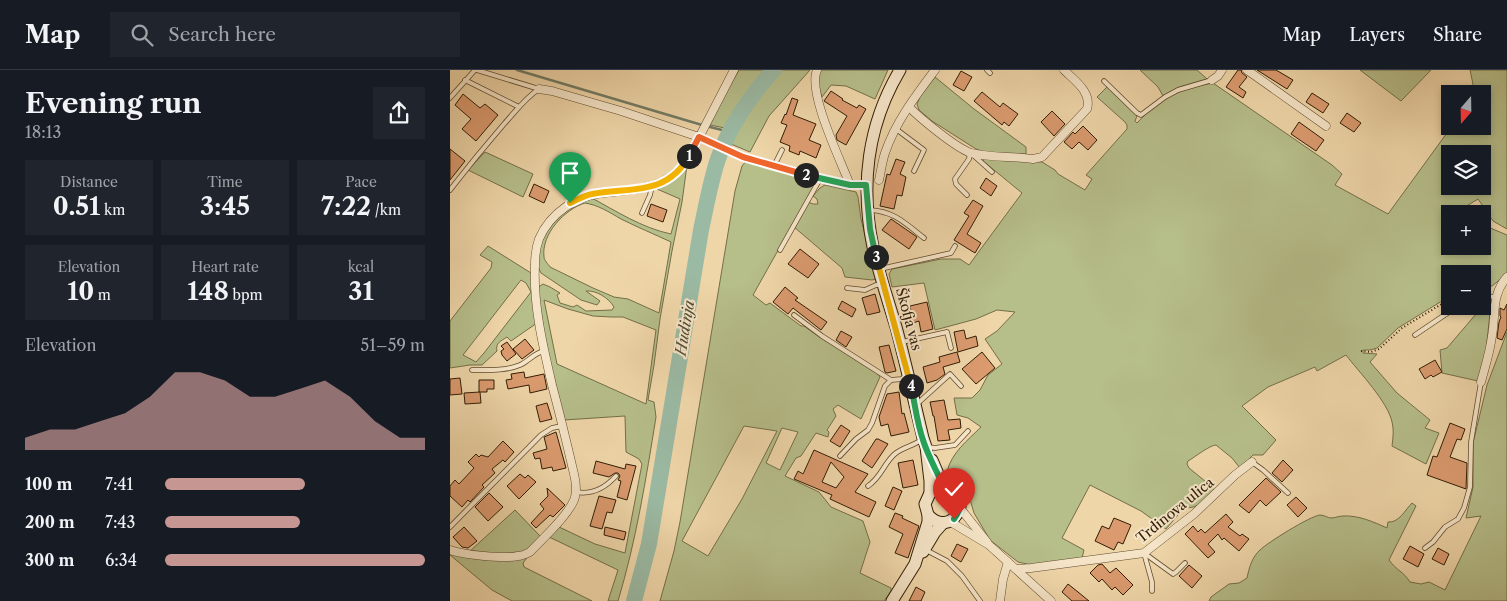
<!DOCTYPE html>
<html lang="en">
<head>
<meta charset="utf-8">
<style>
	body { margin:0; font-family:"Libre Caslon Text",serif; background:#20242c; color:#f1f3f6; height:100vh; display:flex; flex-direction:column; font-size:19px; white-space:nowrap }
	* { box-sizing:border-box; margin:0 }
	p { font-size:16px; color:#9ea1a6 }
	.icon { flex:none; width:28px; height:28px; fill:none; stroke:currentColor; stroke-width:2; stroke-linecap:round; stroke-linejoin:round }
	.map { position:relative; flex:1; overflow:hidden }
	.sheet { display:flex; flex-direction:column; background:#171b24; width:450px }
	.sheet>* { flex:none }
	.needle { width:32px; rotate:200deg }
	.fabs { position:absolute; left:991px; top:15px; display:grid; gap:10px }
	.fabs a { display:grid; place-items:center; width:50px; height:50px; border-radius:0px; background:#171b24; box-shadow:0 2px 8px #0003; font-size:25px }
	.pin { position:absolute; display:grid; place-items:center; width:42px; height:42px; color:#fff; margin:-51px -21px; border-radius:50% 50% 50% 0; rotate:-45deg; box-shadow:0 0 5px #0007 }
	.pin .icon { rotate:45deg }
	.km { position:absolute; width:25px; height:25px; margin:-12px; border-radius:50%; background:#222; color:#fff; font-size:14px; line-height:25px; text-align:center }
	.round { display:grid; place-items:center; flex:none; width:52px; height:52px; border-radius:0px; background:#20242c }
	.summary { display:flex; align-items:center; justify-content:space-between; height:85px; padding:0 25px }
	h1 { font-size:28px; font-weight:700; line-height:38px }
	.metrics { display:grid; grid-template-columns:repeat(3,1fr); gap:8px; height:85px; padding:5px 25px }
	.metrics div { display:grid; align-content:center; border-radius:0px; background:#20242c; text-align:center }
	.metrics b { font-size:25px; font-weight:700 }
	.metrics small { font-size:14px; font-weight:400 }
	.metrics p { font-size:14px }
	.chart { height:140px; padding:10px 25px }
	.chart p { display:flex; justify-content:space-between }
	.chart svg { width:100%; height:90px; margin-top:5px; fill:#c59692; opacity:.7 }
	ul { padding:0 25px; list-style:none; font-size:16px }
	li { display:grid; grid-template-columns:80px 60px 1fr; align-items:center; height:38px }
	li i { height:12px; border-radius:6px; background:#c59692 }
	header { display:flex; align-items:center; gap:30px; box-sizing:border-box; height:70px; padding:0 25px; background:#171b24; border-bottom:1px solid #363941 }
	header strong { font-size:24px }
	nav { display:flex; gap:28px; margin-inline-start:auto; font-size:18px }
	.search { width:350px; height:45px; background:#20242c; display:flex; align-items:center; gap:12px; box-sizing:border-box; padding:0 18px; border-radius:0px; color:#9ea1a6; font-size:19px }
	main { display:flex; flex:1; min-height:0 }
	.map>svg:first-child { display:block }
	.green { fill:#b6be8a; stroke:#746e48; fill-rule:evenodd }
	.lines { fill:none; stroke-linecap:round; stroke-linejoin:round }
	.stream { stroke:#717b64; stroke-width:2.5 }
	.river { stroke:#9bbaa4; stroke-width:16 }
	.building { fill:#db9b6f; stroke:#311d05; fill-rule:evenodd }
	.service-casing { stroke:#604b2e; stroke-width:5.5 }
	.minor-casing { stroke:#604b2e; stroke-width:9 }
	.secondary-casing { stroke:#311d05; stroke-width:13 }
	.path { stroke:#311d05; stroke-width:2; stroke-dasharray:1 2.5; stroke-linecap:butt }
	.service { stroke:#f5e4c7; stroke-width:4 }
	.minor { stroke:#f5e4c7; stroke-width:8 }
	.secondary { stroke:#f5e4c7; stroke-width:11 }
	.split-1-casing { stroke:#fff; stroke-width:10 }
	.split-2-casing { stroke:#fff; stroke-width:10 }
	.split-3-casing { stroke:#fff; stroke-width:10 }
	.split-4-casing { stroke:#fff; stroke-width:10 }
	.split-5-casing { stroke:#fff; stroke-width:10 }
	.split-1 { stroke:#f5b400; stroke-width:6 }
	.split-2 { stroke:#f0652b; stroke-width:6 }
	.split-3 { stroke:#22a559; stroke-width:6 }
	.split-4 { stroke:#f5b400; stroke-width:6 }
	.split-5 { stroke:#22a559; stroke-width:6 }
	.labels { text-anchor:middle; stroke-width:4; stroke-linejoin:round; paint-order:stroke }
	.street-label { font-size:14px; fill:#311d05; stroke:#f5e4c7 }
	.water-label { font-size:15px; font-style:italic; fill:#514c35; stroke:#f5e4c7 }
</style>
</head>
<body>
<header>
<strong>Map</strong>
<div class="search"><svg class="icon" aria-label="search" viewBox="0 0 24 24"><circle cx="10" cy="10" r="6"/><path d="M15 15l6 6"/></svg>Search here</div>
<nav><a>Map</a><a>Layers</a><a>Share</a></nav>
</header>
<main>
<section class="sheet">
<div class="summary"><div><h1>Evening run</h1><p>18:13</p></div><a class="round"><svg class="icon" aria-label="share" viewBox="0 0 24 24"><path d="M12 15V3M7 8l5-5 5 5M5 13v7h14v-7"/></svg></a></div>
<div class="metrics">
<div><p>Distance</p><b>0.51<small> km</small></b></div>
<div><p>Time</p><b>3:45</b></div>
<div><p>Pace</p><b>7:22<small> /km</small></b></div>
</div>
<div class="metrics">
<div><p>Elevation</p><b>10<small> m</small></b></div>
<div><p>Heart rate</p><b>148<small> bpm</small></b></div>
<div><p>kcal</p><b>31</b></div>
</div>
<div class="chart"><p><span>Elevation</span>51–59 m</p>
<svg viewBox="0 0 160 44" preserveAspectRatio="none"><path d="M0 44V38L10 34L20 34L30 30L40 26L50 18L60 6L70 6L80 10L90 18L100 18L110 14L120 10L130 18L140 30L150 38L160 38V44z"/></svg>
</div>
<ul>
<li><b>100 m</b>7:41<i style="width:54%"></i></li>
<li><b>200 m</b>7:43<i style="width:52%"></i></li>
<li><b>300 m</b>6:34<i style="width:100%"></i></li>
</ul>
</section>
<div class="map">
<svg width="1057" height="531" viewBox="0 0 1057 531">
	<rect width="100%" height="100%" fill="#efd6a9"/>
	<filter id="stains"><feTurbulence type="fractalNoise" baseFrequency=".004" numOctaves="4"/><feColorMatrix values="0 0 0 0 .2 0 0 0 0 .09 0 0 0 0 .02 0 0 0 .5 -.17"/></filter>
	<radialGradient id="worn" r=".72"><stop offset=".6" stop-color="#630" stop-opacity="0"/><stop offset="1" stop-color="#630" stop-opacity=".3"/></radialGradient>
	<g class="green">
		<path d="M289,0H315L292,28L275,58L260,55L268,37Z"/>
		<path d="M330,0H360L319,46L300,82L281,74C295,46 308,22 330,0Z"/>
		<path d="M370,0H438L425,29L396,16L381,15L372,27L368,15Z"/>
		<path d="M690,0H747L757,9L729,17L713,26L708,17Z"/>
		<path d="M910,0H981L951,31Z"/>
		<path d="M1020,0H1057V159L1043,151L1028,129L1010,140L1012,144H1000V176H1032L1033,155L1057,165V204L1042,216L1033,217L1032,204H1000V226L948,258L927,278L920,280H913V283L927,284L920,292L947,323L980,350L975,358L989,363L976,394L942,376C943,368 944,360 942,352C938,332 909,302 896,285L867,301L865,297L818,317L792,336L826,370L813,385H803L790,398L782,388L766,375C760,375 745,387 738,391L737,394L739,398L761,416L765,422C754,432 749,438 734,438L716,459L691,441L640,415L612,468L634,480L632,488L581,495L568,492L540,470L524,443L519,426L504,411L497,402C501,383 518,370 531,357L518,348L507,345L504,328H522L530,320L538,305L552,294L535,269L547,261L565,242L547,240L526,249L485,260L474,213L442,217L439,204L442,199L491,189H510L519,195L572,123L533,91L534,87L592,92L605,100L608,104L635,120L642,109L636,105L677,59V55L675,52L647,27L658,16L687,46L685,51L687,53C711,27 729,19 763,13L882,95L892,104L885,115L938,144L1002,56H1032V24H1020L1023,14ZM1000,84H1032V116H1000Z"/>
		<path d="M485,7L524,39L576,77V84L538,83L526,79L482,51L469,40L467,34L470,27Z"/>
		<path d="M35,82L83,104L73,127L18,100Z"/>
		<path d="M297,90L361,109L364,112V116L303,225L316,235L320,233L351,256H354L371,268L428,304L430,307L411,349L388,335L383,339L386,346L377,360L379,362L378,367L366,363L351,386L346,388L335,406L369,422L381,437L413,451L420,472L410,503L441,518V521L434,531H210L224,481L230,452L285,121L292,96ZM294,356L327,361L292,429L258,486L232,471ZM332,358L348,362L330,400L316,393Z"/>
		<path d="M237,95L232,132L222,181L210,249L204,295L198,330L204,332L206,347C196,409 186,471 168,531H158L168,500L97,466L107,456L145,474L175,483L192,394L189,389L176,382L175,346L114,350L99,293L87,218L93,214L100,217L110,223L107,225L110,233L123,237L127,235L136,241L162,240L164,237C159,228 146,220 136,221L150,231L147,235L131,230L91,203L87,195L89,179L94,167L99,156L111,142L140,127C166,141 192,158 221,164L230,129L207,119L208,117C220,111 228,106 237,95ZM135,133C148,135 159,142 171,149C187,157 204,164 221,172L209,243L178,229L164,227L143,218L100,197C98,194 94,190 94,187C91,164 115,139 135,133ZM94,230L118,239L143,246L161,247H173L206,260L196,334L107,294Z"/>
		<path d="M375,115L406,122L408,127L411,149L426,209L422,210L395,207L392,198L344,157L358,132L363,134H368L367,129L363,126L370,118Z"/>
		<path d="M38,176L81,203L87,253L61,271L57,267C51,271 45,273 47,281L32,295H20L0,298V251L41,198L42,192L30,185ZM71,210L76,213L81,222L34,283L26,292L13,285Z"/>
		<path d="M1038,230L1041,233L1036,281L1028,311L992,303L990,280L997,278Z"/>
		<path d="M1057,262V531H759L761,527L779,514L789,513L797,508C799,498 802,487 810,480C817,473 860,446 870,445C874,445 878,448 881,448C885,448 889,446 893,446C908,445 924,452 937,458L938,452C949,453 955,440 962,433L966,436L939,490C947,501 953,501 960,512L971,514L979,512L995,520L1031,446L1016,448L1023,417V373L1037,315Z"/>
		<path d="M65,440L90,466C86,472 83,477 76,481C65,488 34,482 19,482Z"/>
		<path d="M0,483L80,484L73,493L74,497L142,531H62L42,520L0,485Z"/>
	</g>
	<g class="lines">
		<path class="stream" d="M67,0L252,55L280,62"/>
		<path class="river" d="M184,531L199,474L251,160C256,137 260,114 267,92C277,60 301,24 324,0"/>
	</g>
	<g class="building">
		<path d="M788,0H791L792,3L797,7L789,17L796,22L793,28L776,17Z"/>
		<path d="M807,0H826L843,10L837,19Z"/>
		<path d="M511,1L522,7L514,21L503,15Z"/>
		<path d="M381,21L393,29L392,30L407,38L409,35L416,39L396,75L387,70L386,65L397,46L374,31Z"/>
		<path d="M532,22L550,37L553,33L568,44L559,56L554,52L552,55L524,31Z"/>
		<path d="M862,23L879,34L873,43L856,32Z"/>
		<path d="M13,24L30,38L35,34L48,45L26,71L12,59L21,49L5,35Z"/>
		<path d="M342,28L348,30L343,45L366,54L359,70L371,75L366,88L350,81L349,85L339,81L340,76L330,72L337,55L331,53L335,44L336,45Z"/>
		<path d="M602,41L615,54L604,66L591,52Z"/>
		<path d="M897,43L911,53L904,62L890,53Z"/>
		<path d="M849,52L874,70L866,81L841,64Z"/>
		<path d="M633,56L647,70L638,80L629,72L622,79L614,72L623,62L625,64Z"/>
		<path d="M0,79L15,91L0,110Z"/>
		<path d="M446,89L455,92L450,104L456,107L452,126L447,125L444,139L430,136L437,104L440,105Z"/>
		<path d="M536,108L547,116L541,126L530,118Z"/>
		<path d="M84,114L99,121L94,133L79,126Z"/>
		<path d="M523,130L533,136L517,164L531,173L525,183L504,170L519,146L514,143Z"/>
		<path d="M201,134L217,140L213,152L197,146Z"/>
		<path d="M441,149L467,167L459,179L432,160Z"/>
		<path d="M350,179L369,194L358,208L338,194Z"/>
		<path d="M335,217L348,228L345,230L377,252L371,260L343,238L338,244L323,232Z"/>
		<path d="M425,224L430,242L417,245L412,228Z"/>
		<path d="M392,231L406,239L402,247L388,239Z"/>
		<path d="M477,232L483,259L471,262L469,251L463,253L460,236Z"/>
		<path d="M1057,234V259L1052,270L1047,268L1049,252L1051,247L1050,246V238L1054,240Z"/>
		<path d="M514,260L516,269L526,266L528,276L508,282L504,262Z"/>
		<path d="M391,261L402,267L396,277L386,270Z"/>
		<path d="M75,269L84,280L72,289L63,279Z"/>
		<path d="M57,272L66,284L57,291L52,285L51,281L54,279L51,276Z"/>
		<path d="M439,275L446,301L437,303L435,302L429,277Z"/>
		<path d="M507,282L510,292L493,297L495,304L487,310L477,313L473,297L490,292L489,287Z"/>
		<path d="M532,282L545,298L526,314L512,299Z"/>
		<path d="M985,290L992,302L983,307L981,305L975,309L969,299Z"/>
		<path d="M74,302L75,308L94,304L97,319L80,323L79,315L58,319L56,310L62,309L61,304Z"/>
		<path d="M10,308L12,324L0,325V309Z"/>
		<path d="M29,310H44V319H37V322H29Z"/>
		<path d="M30,322L31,333L15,334L14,323Z"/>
		<path d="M449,322L452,344L454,343L459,362L441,366L438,354L431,356L429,347L437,324Z"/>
		<path d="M494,330L498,350L510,349L511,358L498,360L500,370L488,371L484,346H483L480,332Z"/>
		<path d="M97,333L102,349L90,352L86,336Z"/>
		<path d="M1000,353L1015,359L1011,370L1007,369L1000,387L1017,393L1016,419L977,405L983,386L987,387Z"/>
		<path d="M391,355L400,361L390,377L380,371Z"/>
		<path d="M106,362L116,398L103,401L102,397L92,399L90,388L85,389L83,383L97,379L94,367Z"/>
		<path d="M426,369H428L438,374L422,398L412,391Z"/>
		<path d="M53,371L64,382L55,392L53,390L42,399L45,403L32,415L34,417L20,432L18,430L12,437L0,426V416L5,410L9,414L24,398L18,392L26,384L29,387L31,385L38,387Z"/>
		<path d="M364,380L418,404L405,422L426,432L419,447L380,429L382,425L344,409L348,401L353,404ZM381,392L394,407L386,418L372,412Z"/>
		<path d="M463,390L468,415L453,418L448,393Z"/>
		<path d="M833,390L843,400L832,412L822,403Z"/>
		<path d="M146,391L175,399L176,394L186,396L177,430L167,427L171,411L168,410L170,406L168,403H165L159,407L143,403Z"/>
		<path d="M70,404L75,408L78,405L86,412L69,429L57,416Z"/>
		<path d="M816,408L831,422L816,436L810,430L799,443L789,435Z"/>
		<path d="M443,417L452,421L444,440L435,436Z"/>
		<path d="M97,418L115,435L103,447L100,445L86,458L81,453L94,439L90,434L98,426Z"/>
		<path d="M39,423L53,437L38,451L25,437Z"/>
		<path d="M149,426L166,430L162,443L157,442L152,459L140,456Z"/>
		<path d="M846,427L857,438L848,447L837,435Z"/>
		<path d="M445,443L453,446L452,448L469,456L458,488L445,483L453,464L439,457Z"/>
		<path d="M776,444L783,452L778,457L790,466L792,464L799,469L789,481L774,468L772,470L768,464L758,474L765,482L758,488L735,464L743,456L748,462L751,459L755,463Z"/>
		<path d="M664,448L681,455L673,474L668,472L664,480L645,471L652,456L659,459Z"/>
		<path d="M14,457L27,471L18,478L12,477L3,467Z"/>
		<path d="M155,457L176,462L174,470L154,465Z"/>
		<path d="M507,474L518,479L511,492L501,486Z"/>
		<path d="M960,476L974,484L968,497L953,489Z"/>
		<path d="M988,478L999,484L994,495L982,489Z"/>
		<path d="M652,494L660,503L666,498L683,515L673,525L665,517L662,520L652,509L649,512L640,503L648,495Z"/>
		<path d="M739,495L752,506L742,518L729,506Z"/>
		<path d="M618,514L628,522L639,531H622L612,522Z"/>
		<path d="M466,517L475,522L471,531H459Z"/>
	</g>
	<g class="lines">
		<g class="service-casing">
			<g id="service">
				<path d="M27,0L89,19"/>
				<path d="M537,0L540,3"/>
				<path d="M15,10L69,37"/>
				<path d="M654,11L687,43L691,45L715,27L728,20L762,10"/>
				<path d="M0,28L25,0"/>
				<path d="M446,59L474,80L464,101"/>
				<path d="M522,84L542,102"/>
				<path d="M324,96L332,80"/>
				<path d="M0,120C17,98 35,76 54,54C65,42 75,28 89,19"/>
				<path d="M517,125L506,114L505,109L519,89L520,82"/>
				<path d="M419,140C444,141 455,153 474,168"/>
				<path d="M192,143L200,125L202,116"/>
				<path d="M330,180L370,109"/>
				<path d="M430,199L501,183L505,176"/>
				<path d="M397,218L415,220L426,215H432"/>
				<path d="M1032,226L1046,227"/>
				<path d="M344,245L372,266L441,310"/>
				<path d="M965,265L1008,236"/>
				<path d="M452,272L497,262L501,278"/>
				<path d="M22,300C38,300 56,301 70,295C79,291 84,283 94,281"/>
				<path d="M467,334L500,304L511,316"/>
				<path d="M478,377L485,378L505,375L518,361"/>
				<path d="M390,386L406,369L418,360L422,353L435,316L441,310L452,309L456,305"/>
				<path d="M802,392L813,400L838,423"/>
				<path d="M418,416C432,407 434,392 446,383C454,377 463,376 471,370"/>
				<path d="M126,422C142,425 156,417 166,406"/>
				<path d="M0,457L91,365L102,358L112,356"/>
				<path d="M975,478L983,472L995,457L1008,449L1014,438L1020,417L1021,372L1031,312"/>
				<path d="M476,480L497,491L512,506L530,531"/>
				<path d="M694,483L723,504L726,502L735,493"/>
				<path d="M694,483L702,512V521"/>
			</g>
		</g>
		<g class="minor-casing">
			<g id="minor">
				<path d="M367,0C357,22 391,91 400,115"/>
				<path d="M797,0L876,56"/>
				<path d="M762,10L768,6L772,0"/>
				<path d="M89,19L102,21L171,41L249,67L293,87L370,109L400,115H416"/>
				<path d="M459,37C471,49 506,78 521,83C541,88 563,86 583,89L592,87L637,39C642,22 625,11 614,0"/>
				<path d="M429,110C431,101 432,92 435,83C445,53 466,25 485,0"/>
				<path d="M1031,312C1035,297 1040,282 1042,266C1046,244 1041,225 1057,207"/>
				<path d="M510,438L537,472"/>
				<path d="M499,451L539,475L601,531"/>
				<path d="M0,480C14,485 54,489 68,486C72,486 76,484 80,482C92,469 121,443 125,427C127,419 126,412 124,404C117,374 110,345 102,315C93,276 83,235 85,195C85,186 86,177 89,169C100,143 127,125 154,123C190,119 220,119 240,85L284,0"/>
				<path d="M566,499L581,498L694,483L744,444L785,405L802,392"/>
				<path d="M550,531L553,509L558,492"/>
			</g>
		</g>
		<g class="secondary-casing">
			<g id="secondary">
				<path d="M482,390L491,411L495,417"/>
				<path d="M478,445C502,470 525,426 498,418C491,416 485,419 480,423"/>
				<path d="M473,482L485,462L493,453"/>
				<path d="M442,531L465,494L478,452V445L475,434L480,423V411L476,377L473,368C464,331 456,294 446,257C438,230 429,204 423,177C410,115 418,54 450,0"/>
			</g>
		</g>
		<path class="path" d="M911,281L921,282L929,279L952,258L1000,229"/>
		<use href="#service" class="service"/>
		<use href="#minor" class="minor"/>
		<use href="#secondary" class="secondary"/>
	</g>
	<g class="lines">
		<g class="split-1-casing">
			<path id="split-1" d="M120,133C127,130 135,125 142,124C180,117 217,126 239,86"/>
		</g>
		<g class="split-2-casing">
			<path id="split-2" d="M239,86L249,67L293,87L356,105"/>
		</g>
		<g class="split-3-casing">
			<path id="split-3" d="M356,105L400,115H416L420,159L426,187"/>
		</g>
		<g class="split-4-casing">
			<path id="split-4" d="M426,187L461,316"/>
		</g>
		<g class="split-5-casing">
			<path id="split-5" d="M461,316C465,334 467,353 473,370C477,383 484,396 490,409C495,419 507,420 510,431C511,438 508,443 504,449"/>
		</g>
		<use href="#split-1" class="split-1"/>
		<use href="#split-2" class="split-2"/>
		<use href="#split-3" class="split-3"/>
		<use href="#split-4" class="split-4"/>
		<use href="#split-5" class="split-5"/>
	</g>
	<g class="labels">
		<g class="street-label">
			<text transform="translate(459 249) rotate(75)" y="5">Škofja vas</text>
			<text transform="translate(725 440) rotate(-39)" y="5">Trdinova ulica</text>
		</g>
		<g class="water-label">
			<text transform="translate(235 258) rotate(-81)" y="5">Hudinja</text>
		</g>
	</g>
	<rect width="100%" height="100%" filter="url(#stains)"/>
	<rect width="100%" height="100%" fill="url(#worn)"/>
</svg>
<div class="fabs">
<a><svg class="needle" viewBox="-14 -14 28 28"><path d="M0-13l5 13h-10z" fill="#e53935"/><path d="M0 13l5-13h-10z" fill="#9ea1a6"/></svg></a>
<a><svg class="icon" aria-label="layers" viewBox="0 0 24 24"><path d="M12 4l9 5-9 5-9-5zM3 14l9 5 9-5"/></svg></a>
<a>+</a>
<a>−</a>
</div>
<div class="pin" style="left:120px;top:133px;background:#1e9e55"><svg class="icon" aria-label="arrive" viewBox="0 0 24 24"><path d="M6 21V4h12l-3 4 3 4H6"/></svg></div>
<div class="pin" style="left:504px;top:449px;background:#d93025"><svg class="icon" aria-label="check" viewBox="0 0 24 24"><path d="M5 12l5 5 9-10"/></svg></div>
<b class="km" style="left:239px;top:86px">1</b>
<b class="km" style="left:356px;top:105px">2</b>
<b class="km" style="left:426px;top:187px">3</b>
<b class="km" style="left:461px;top:316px">4</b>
</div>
</main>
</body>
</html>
